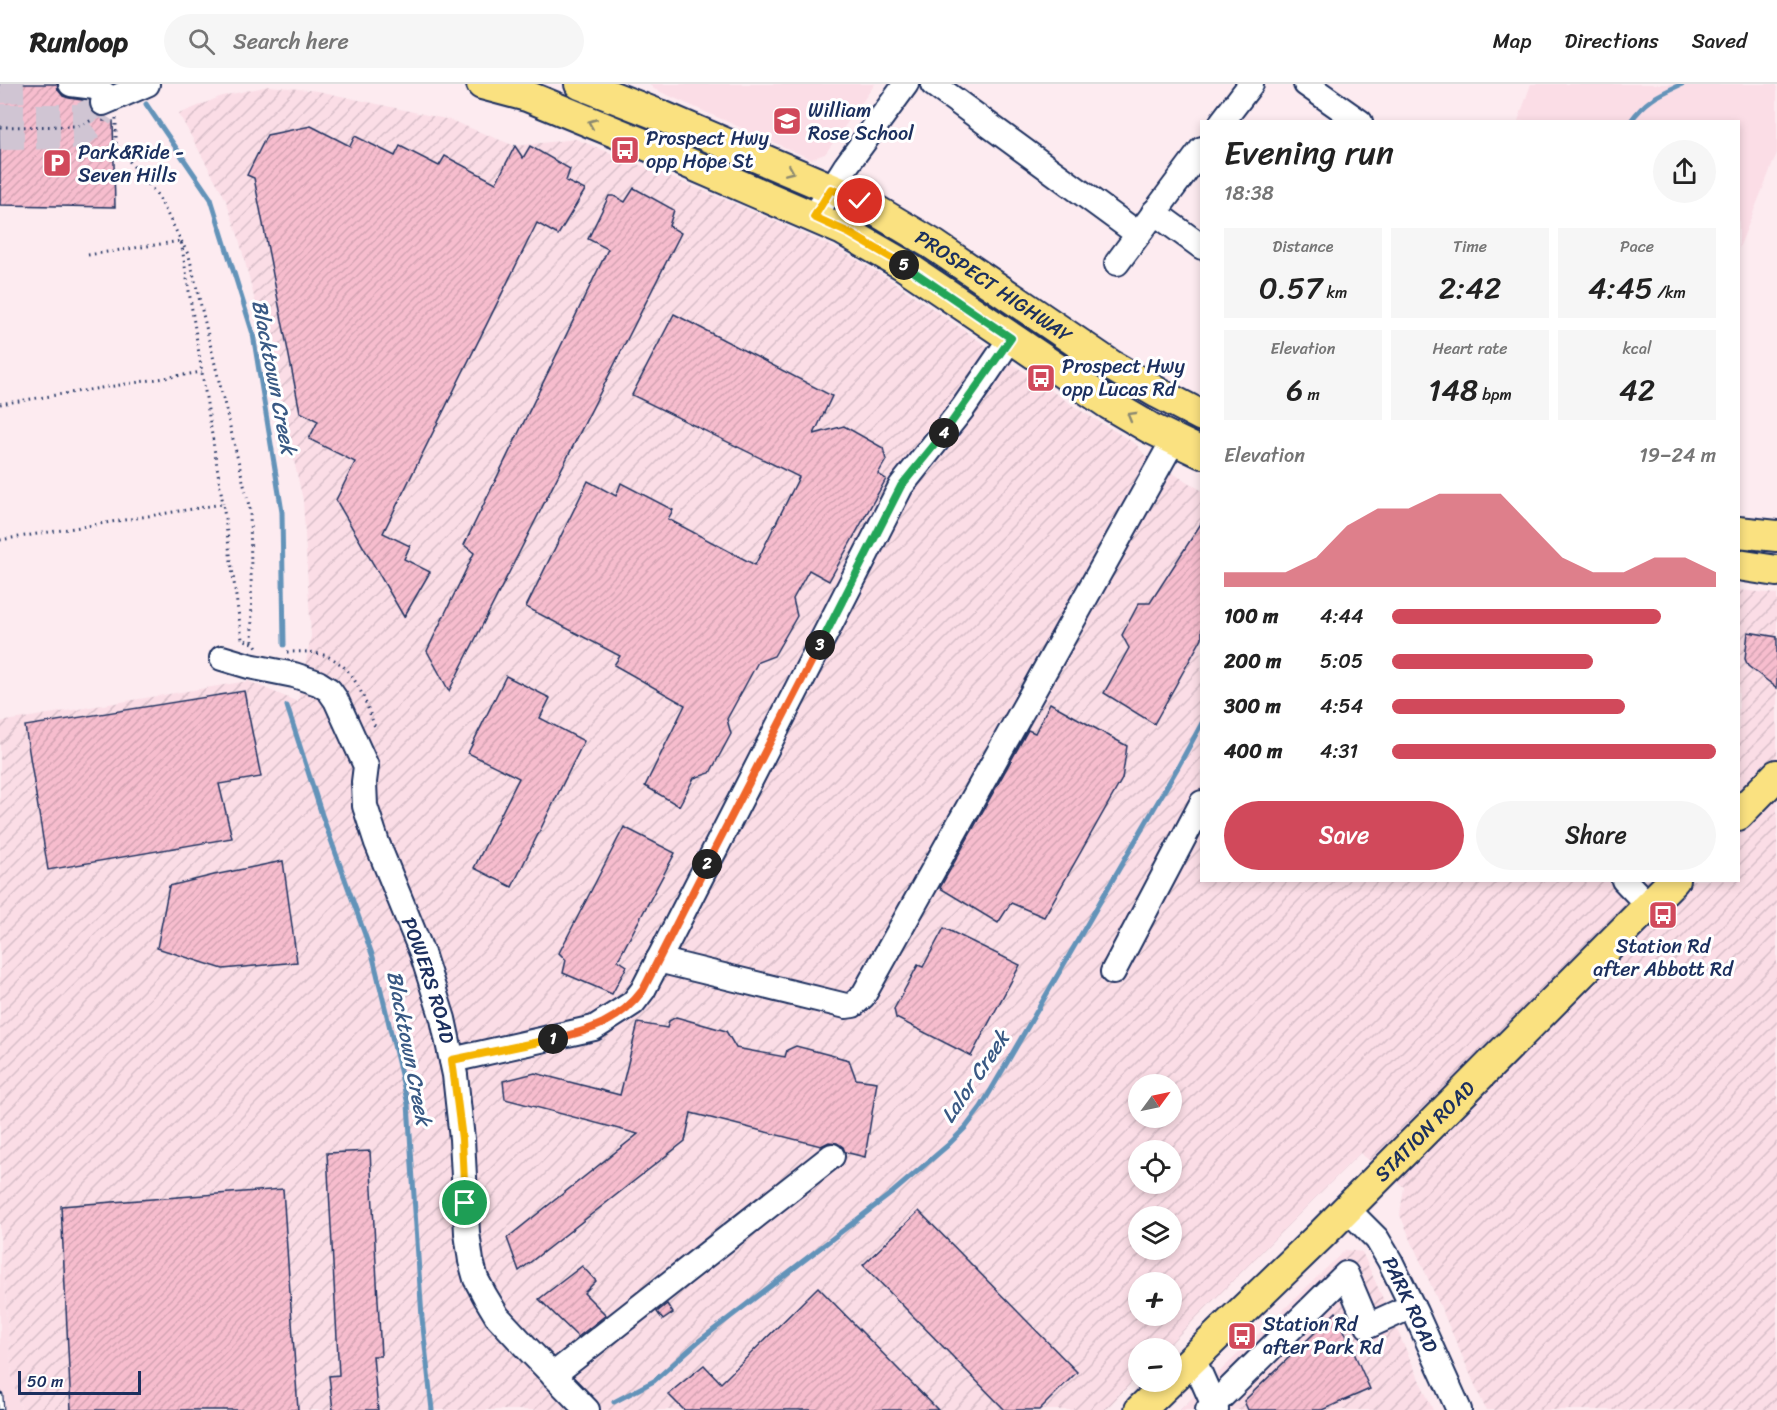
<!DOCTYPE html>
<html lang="en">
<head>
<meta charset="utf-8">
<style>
	body { margin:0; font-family:Sriracha,sans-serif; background:#f6f6f6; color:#222; height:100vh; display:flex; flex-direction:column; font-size:22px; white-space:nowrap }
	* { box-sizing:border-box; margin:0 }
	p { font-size:20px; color:#767676 }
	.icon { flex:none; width:33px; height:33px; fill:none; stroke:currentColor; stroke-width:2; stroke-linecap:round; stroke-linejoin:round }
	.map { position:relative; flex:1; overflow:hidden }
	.details { position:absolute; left:1200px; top:36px; width:540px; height:762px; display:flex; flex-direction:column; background:#fff; border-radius:0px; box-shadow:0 3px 9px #0003 }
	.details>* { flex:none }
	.needle { width:39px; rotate:57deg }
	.fabs { position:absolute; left:1128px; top:990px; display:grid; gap:12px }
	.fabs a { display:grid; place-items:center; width:54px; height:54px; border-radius:50%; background:#fff; box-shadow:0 3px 9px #0003; font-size:30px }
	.scale { position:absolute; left:18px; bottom:15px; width:123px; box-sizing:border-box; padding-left:6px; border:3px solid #1b2f5e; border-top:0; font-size:16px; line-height:21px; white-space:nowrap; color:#1b2f5e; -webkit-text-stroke:4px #fff; paint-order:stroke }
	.pin { position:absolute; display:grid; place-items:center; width:51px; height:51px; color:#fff; margin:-26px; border:3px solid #fff; border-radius:50%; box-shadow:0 2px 6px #0007 }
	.km { position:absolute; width:30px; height:30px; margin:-15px; border-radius:50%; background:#222; color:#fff; font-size:16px; line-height:30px; text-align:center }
	.round { display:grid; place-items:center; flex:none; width:63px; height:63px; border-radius:32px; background:#f6f6f6 }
	.summary { display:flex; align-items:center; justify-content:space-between; height:102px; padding:0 24px }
	h1 { font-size:33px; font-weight:600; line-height:45px }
	.metrics { display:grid; grid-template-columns:repeat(3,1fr); gap:9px; height:102px; padding:6px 24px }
	.metrics div { display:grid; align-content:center; border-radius:0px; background:#f6f6f6; text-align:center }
	.metrics b { font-size:30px; font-weight:600 }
	.metrics small { font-size:16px; font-weight:400 }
	.metrics p { font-size:16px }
	.chart { height:168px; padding:12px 24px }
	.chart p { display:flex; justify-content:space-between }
	.chart svg { width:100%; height:108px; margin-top:6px; fill:#d1495b; opacity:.7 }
	.primary-button { display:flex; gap:12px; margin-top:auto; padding:12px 24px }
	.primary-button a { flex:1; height:69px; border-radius:36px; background:#d1495b; color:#fff; font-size:24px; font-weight:600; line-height:69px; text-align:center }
	.primary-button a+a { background:#f6f6f6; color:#222 }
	ul { padding:0 24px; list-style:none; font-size:20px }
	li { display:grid; grid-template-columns:96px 72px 1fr; align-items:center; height:45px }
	li i { height:15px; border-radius:8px; background:#d1495b }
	header { display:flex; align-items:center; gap:36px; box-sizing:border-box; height:84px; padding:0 30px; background:#fff; border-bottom:2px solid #e0e0e0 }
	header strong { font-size:28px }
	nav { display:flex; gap:33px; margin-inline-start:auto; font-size:21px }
	.search { width:420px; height:54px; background:#f6f6f6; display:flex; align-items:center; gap:15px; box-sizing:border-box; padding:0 21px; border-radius:33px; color:#767676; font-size:22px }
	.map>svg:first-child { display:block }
	.built { fill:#fbdde6 }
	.industrial { fill:url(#industrial-furrows); fill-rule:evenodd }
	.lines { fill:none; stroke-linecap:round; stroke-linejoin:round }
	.stream { stroke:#6393b9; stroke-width:5 }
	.building { fill:url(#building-hatch); stroke:#1b2f5e; stroke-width:1.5 }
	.minor-tunnel { stroke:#d0c5d3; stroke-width:24; stroke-dasharray:24 12; stroke-linecap:butt }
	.minor-casing { stroke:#1b2f5e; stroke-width:28 }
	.major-casing { stroke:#1b2f5e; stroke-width:34 }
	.path { stroke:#1b2f5e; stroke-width:3; stroke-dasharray:1.5 4.5; stroke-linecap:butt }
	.minor { stroke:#fff; stroke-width:24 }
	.major { stroke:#fae180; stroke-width:30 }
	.rail-casing { stroke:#1b2f5e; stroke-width:7 }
	.rail { stroke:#fff; stroke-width:4.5; stroke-dasharray:14; stroke-linecap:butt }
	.oneway { stroke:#8a886f }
	.split-1-casing { stroke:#fff; stroke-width:12 }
	.split-2-casing { stroke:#fff; stroke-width:12 }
	.split-3-casing { stroke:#fff; stroke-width:12 }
	.split-4-casing { stroke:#fff; stroke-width:12 }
	.split-5-casing { stroke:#fff; stroke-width:12 }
	.split-6-casing { stroke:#fff; stroke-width:12 }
	.split-1 { stroke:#f5b400; stroke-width:8 }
	.split-2 { stroke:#f0652b; stroke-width:8 }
	.split-3 { stroke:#f0652b; stroke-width:8 }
	.split-4 { stroke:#22a559; stroke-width:8 }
	.split-5 { stroke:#22a559; stroke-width:8 }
	.split-6 { stroke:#f5b400; stroke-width:8 }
	.labels { text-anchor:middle; stroke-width:6; stroke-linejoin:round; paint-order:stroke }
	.poi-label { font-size:20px; fill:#1b2f5e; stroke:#fff; text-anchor:start }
	.street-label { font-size:20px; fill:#1b2f5e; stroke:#fff }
	.water-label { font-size:21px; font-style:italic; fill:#395984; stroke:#fff }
</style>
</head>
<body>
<header>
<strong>Runloop</strong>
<div class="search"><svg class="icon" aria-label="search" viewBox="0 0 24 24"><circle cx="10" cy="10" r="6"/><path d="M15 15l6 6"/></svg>Search here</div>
<nav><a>Map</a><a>Directions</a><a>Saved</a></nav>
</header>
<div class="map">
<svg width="1777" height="1326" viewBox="0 0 1777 1326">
	<defs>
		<pattern id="industrial-furrows" width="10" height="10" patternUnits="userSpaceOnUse" patternTransform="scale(1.5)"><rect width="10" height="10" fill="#fbdde6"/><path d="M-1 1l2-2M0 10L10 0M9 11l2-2" fill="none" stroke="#d7bec8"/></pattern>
		<pattern id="building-hatch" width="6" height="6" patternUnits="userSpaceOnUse" patternTransform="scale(1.5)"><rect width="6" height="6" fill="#f7bdce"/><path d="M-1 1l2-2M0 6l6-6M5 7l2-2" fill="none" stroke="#d3a3b3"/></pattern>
	</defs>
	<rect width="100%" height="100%" fill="#fdebf0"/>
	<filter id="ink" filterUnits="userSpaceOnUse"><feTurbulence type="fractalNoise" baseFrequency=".0167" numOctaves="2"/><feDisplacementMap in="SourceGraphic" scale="12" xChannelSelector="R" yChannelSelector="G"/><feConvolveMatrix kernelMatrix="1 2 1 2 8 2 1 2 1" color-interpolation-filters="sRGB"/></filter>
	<g filter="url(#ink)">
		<g class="built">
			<path d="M649,0H875L825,70L811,75L654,5Z"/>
			<path d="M1531,0H1777V69L1739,164L1738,38L1518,37Z"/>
			<path d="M0,1149L12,1294L21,1326H0Z"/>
		</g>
		<g class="industrial">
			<path d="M269,2L318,7L450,36L515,62L576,55L741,122L840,166L891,196L1075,323L1136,360L1147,374L1201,406L1202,796H1738L1739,506L1777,510V1326H1486L1400,1131L1404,1103L1360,1069L1166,1264H1138V1292L1105,1326H21L12,1294L0,1149V638L248,597L298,618L311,552L303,416L273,286L238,151L225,114L179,30L222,12ZM1138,1000H1172V1034H1138ZM1138,1066H1172V1100H1138ZM1138,1132H1172V1166H1138ZM1138,1198H1172V1232H1138Z"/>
			<path d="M1345,1166L1362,1168L1433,1326H1180Z"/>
		</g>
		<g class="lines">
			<g class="stream">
				<path d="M146,20L211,115L253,250L282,428L284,561"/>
				<path d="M1630,38C1646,16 1658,11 1682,0"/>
				<path d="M287,622L322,731L373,873L408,1020L422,1234L432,1326"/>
				<path d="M614,1318L654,1297L699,1257L893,1108L947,1062L966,1043L981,1023L1001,989L1178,683L1202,639"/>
			</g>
		</g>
		<g class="building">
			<path d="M0,0H57L58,6L63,12L69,14L89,17L90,24L94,30L103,33V37H113L115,123L0,121Z"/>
			<path d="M311,42L350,62L355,52L395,72L400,62L439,82L445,72L496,99L515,62L523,74L530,62L570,85L566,97L585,106L558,151L537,139L383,449L410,462L404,475L430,488L404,533L336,416L355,378L309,355L318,337L300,328L254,94L247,91L267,51Z"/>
			<path d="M634,104L674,126L669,142L681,149L449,607L427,567L474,469L464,461L608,165L588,155L609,112H614L625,118Z"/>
			<path d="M674,230L832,312L814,350L844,342L883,364L886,376L878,390L886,395L829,497L809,486L793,515L797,532L774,572L758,578L727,635L731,650L710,689L694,694L679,722L645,702L685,621L614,581L620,572L526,523L588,397L616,412L621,399L673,426L668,435L755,481L799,393L632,311Z"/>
			<path d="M1202,438V554L1154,640L1104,609L1129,564L1122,551L1139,519H1150Z"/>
			<path d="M1748,548L1777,553V604L1748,582L1745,575Z"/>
			<path d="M506,592L550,614L540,634L584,657L512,803L474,784L519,694L468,669Z"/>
			<path d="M244,607L261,693L219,700L232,754L48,786L25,642Z"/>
			<path d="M1050,619L1127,662L1122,695L1044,833L1011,819L998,839L940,804L1028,646L1035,649Z"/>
			<path d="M624,743L675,769L618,876L627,882L612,910L563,889L566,876L559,869Z"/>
			<path d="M283,777L297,878L223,885L157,864L169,802L214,791Z"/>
			<path d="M944,844L1020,881L971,972L896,934L894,925L918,881L923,883Z"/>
			<path d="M676,933L726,947L736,964L785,973L787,966L796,962L849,976L856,995L877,998L865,1073L845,1068L843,1063L837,1059L829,1058L821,1062L691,1029L685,1057L519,1187L507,1154L638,1050L505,1015L503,997L535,989L620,1011L638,939L667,944L669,937Z"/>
			<path d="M370,1067L381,1272H373L378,1326H333L329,1292L339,1291L327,1069Z"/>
			<path d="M283,1105L298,1326H71L61,1122Z"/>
			<path d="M919,1127L1077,1288L1039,1326H1005L863,1181Z"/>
			<path d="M582,1182L596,1197L584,1209L606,1231L578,1253L539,1215Z"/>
			<path d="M818,1203L938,1326H684L668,1310L704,1281L721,1299Z"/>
			<path d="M667,1220L673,1229L663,1236L657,1228Z"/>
			<path d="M1336,1228L1370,1305L1322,1326H1248L1244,1317Z"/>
		</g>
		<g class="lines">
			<g class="minor-tunnel">
				<path d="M0,7L28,6"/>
				<path d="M0,32H80L103,19"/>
				<path d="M0,54L80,53L97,39L103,30"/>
			</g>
			<g class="minor-casing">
				<g id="minor">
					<path d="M71,0L95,3L111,15"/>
					<path d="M933,0L1138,150"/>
					<path d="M1306,0L1360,38"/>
					<path d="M103,19L147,0"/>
					<path d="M1222,38L1251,0"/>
					<path d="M1154,128L1202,163"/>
					<path d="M814,133L846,82L906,0"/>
					<path d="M1117,179L1202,65"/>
					<path id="s1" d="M222,574L249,582L294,591L318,599L329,606L336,616L366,682L364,698L365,722L377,759L422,869L443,935L455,991L462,1055L467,1149L471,1177L476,1195L485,1212L497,1232L524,1261L587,1326"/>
					<path d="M1624,796L1649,822"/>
					<path d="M658,876L846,922L853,921L863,912L1174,355"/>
					<path d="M1113,888L1202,719"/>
					<path d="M452,976L594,944L633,919L643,906L901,402L963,324L1011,254"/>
					<path id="s2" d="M1347,1125L1377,1155L1390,1177L1415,1228L1459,1326"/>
					<path d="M1193,1274L1216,1326"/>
					<path d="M553,1291L832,1072"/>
					<path d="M1208,1326L1346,1190L1368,1242L1412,1222"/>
				</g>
			</g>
			<g class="major-casing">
				<g id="major">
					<path d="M482,0L527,12L656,65L843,146L902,180L1109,320L1150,344L1202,369"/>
					<path id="s3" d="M580,0L659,31L860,117L934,161L1112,282L1158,309L1202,332"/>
					<path d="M1738,448L1777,452"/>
					<path d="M1738,481L1777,487"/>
					<path d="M1738,731L1777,691"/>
					<path id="s4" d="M1172,1295L1321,1151L1674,796"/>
					<path d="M1140,1326L1169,1298"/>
				</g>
			</g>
			<g class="path">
				<path d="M116,34V61L158,112L189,172L250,426L252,549L253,557L257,563"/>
				<path d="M0,43L80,42L92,36"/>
				<path d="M88,171L181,157L223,420"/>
				<path d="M0,320L202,288"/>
				<path d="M0,456L223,420L242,555L253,559"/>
				<path d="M287,568C296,568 306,567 315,569C353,575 363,612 375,643"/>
			</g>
			<use href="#minor" class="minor"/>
			<use href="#major" class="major"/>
			<g class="rail-casing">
				<path id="rail" d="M0,1311L1,1326"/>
			</g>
			<use href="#rail" class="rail"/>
		</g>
		<defs><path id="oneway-chevron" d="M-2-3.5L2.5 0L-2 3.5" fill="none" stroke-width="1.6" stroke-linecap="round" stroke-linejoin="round" transform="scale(1.5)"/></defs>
		<g class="oneway">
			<use href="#oneway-chevron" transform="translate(592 39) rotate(-158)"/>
			<use href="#oneway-chevron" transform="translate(790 87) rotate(23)"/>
			<use href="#oneway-chevron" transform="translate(1131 332) rotate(-150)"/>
		</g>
	</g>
	<g class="lines" filter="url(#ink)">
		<g class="split-1-casing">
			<path id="split-1" d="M465,1119L462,1055L452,976L553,955"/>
		</g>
		<g class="split-2-casing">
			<path id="split-2" d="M553,955C590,947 620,937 643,906L707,780"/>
		</g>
		<g class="split-3-casing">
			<path id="split-3" d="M707,780L820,561"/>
		</g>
		<g class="split-4-casing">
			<path id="split-4" d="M820,561L901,402L944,349"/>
		</g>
		<g class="split-5-casing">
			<path id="split-5" d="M904,181L1011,254L944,349"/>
		</g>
		<g class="split-6-casing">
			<path id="split-6" d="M860,117L831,105L814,133L849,149L904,181"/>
		</g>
		<use href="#split-1" class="split-1"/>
		<use href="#split-2" class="split-2"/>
		<use href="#split-3" class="split-3"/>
		<use href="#split-4" class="split-4"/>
		<use href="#split-5" class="split-5"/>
		<use href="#split-6" class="split-6"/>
	</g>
	<defs>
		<g id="school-square" transform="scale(1.5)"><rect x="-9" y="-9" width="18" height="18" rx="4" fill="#d1495b" stroke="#fff"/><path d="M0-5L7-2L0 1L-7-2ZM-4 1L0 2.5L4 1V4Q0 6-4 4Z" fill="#fff"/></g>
		<g id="bus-square" transform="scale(1.5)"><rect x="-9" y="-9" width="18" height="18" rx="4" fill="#d1495b" stroke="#fff"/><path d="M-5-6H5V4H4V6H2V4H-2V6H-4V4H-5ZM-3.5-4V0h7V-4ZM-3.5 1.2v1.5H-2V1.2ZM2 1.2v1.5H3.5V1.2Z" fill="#fff"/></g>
		<g id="parking-square" transform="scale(1.5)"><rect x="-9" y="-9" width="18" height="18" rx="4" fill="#d1495b" stroke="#fff"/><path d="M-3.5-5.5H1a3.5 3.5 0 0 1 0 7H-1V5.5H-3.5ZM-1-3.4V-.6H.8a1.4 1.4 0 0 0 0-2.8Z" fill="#fff"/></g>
	</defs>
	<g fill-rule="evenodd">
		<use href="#school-square" x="787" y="37"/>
		<use href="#bus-square" x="625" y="66"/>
		<use href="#parking-square" x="57" y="79"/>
		<use href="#bus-square" x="1041" y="294"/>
		<use href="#bus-square" x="1663" y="831"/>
		<use href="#bus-square" x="1242" y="1252"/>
	</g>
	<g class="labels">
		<g class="poi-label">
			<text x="808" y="33">William<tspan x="808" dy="23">Rose School</tspan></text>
			<text x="646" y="61">Prospect Hwy<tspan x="646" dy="23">opp Hope St</tspan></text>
			<text x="78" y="75">Park&amp;Ride -<tspan x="78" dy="23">Seven Hills</tspan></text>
			<text x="1062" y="289">Prospect Hwy<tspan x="1062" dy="23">opp Lucas Rd</tspan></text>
			<text x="1663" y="869" text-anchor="middle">Station Rd<tspan x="1663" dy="23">after Abbott Rd</tspan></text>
			<text x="1263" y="1247">Station Rd<tspan x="1263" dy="23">after Park Rd</tspan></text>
		</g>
		<g class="street-label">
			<text dy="7" stroke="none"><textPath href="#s3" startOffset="462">PROSPECT HIGHWAY</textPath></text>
			<text dy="7" stroke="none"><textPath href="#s1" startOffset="423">POWERS ROAD</textPath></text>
			<text dy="7" stroke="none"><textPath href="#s4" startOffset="354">STATION ROAD</textPath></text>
			<text dy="7" stroke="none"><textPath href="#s2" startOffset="116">PARK ROAD</textPath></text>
		</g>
		<g class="water-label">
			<text transform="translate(274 293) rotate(79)" y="7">Blacktown Creek</text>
			<text transform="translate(409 964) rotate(79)" y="7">Blacktown Creek</text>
			<text transform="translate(975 993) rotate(-56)" y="7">Lalor Creek</text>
		</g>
	</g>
</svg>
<div class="fabs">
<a><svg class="needle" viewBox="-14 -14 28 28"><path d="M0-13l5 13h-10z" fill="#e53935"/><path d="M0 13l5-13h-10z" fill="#767676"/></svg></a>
<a><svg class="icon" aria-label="locate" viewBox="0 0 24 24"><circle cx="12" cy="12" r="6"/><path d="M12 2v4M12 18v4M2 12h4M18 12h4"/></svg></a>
<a><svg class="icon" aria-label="layers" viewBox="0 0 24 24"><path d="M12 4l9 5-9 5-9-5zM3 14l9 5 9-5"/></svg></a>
<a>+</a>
<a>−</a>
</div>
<div class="scale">50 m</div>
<div class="pin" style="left:465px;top:1119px;background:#1e9e55"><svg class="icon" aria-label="arrive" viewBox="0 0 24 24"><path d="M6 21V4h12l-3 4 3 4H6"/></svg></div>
<div class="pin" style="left:860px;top:117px;background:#d93025"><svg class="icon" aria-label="check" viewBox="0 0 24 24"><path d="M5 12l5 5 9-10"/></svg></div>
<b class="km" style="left:553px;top:955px">1</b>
<b class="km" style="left:707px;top:780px">2</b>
<b class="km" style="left:820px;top:561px">3</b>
<b class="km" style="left:944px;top:349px">4</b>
<b class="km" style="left:904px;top:181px">5</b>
<section class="details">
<div class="summary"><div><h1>Evening run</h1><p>18:38</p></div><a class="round"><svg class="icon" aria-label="share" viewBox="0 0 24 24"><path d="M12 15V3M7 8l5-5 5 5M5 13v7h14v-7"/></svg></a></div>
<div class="metrics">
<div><p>Distance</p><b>0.57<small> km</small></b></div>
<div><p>Time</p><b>2:42</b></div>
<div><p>Pace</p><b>4:45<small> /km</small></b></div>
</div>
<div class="metrics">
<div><p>Elevation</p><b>6<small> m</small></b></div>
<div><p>Heart rate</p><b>148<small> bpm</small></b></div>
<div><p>kcal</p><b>42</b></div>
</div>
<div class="chart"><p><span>Elevation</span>19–24 m</p>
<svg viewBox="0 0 160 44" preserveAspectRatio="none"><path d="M0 44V38L10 38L20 38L30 32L40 19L50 12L60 12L70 6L80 6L90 6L100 19L110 32L120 38L130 38L140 32L150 32L160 38V44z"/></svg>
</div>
<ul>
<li><b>100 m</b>4:44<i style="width:83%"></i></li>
<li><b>200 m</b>5:05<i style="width:62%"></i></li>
<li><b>300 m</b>4:54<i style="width:72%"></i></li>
<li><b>400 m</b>4:31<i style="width:100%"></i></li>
</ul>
<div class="primary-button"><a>Save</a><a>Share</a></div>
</section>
</div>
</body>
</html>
